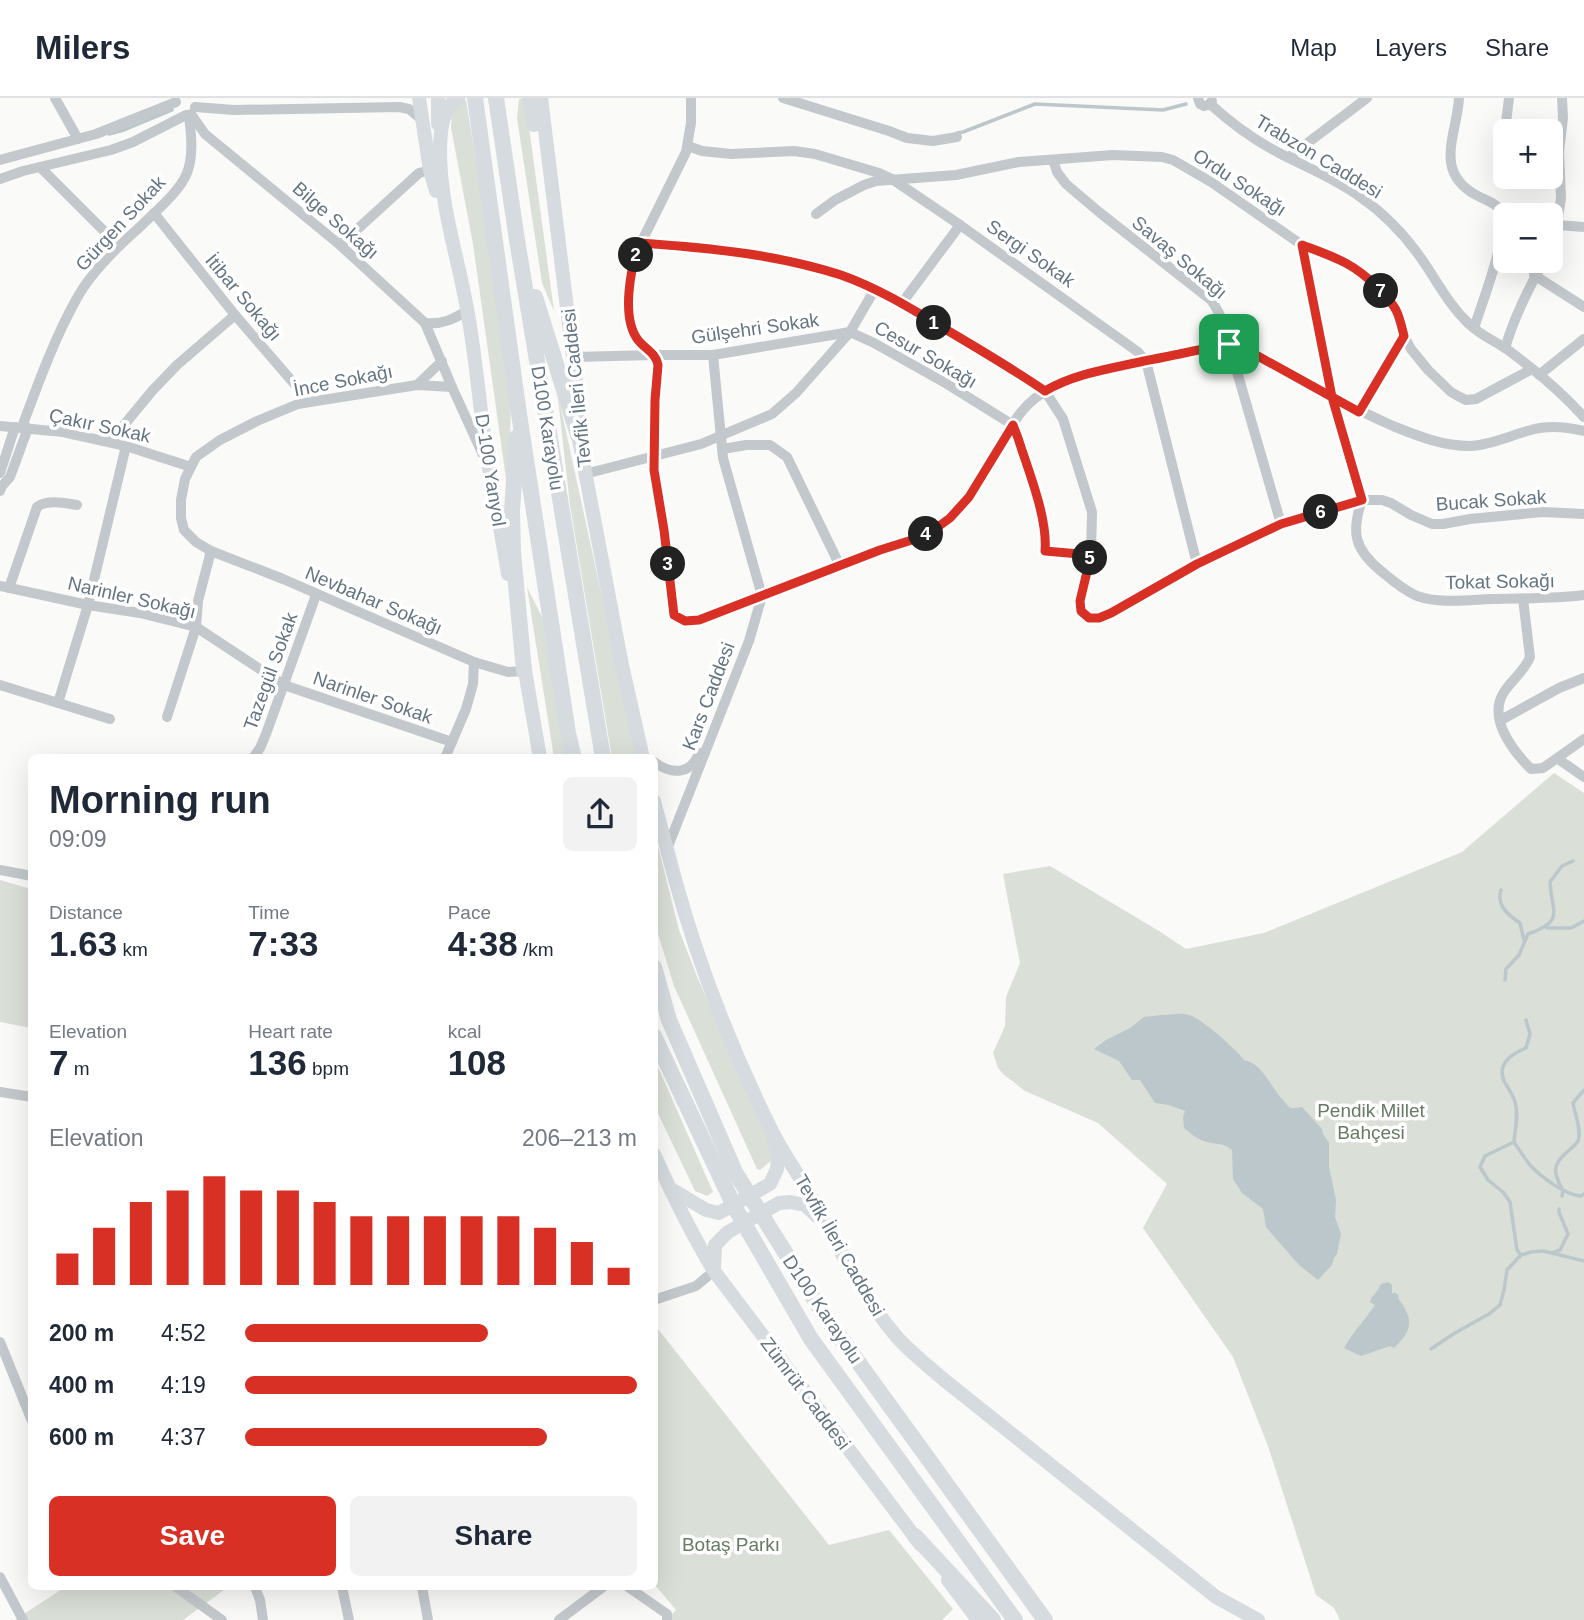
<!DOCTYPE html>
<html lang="en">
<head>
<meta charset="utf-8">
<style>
	body { margin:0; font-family:Arial,sans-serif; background:#f2f2f3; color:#1f2937; height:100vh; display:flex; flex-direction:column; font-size:26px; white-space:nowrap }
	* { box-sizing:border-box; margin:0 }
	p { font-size:23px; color:#747a83 }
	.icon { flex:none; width:38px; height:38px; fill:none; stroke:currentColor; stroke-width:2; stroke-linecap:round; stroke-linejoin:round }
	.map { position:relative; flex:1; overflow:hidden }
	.panel { position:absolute; left:28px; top:656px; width:630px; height:836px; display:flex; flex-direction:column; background:#fff; border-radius:10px; box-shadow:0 7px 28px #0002 }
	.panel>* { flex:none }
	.tools { position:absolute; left:1493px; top:21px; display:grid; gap:14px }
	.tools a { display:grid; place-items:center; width:70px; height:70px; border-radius:10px; background:#fff; box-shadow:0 7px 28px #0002; font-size:35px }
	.pin { position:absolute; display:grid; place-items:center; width:60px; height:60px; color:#fff; margin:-30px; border-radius:14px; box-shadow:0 4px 10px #0006 }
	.km { position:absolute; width:35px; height:35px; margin:-18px; border-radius:50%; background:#222; color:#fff; font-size:19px; line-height:35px; text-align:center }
	.round { display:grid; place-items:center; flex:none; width:74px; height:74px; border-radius:10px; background:#f2f2f3 }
	.head { display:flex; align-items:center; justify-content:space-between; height:119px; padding:0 21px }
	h1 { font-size:38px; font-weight:800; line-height:52px }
	.metrics { display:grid; grid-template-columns:repeat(3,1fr); gap:10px; height:119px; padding:7px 21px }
	.metrics div { display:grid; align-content:center }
	.metrics b { font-size:35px; font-weight:800 }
	.metrics small { font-size:19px; font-weight:400 }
	.metrics p { font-size:19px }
	.chart { height:196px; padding:14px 21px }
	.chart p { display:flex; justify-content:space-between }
	.chart svg { width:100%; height:126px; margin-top:7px; stroke:#d93025; stroke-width:6 }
	.primary-button { display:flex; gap:14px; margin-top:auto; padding:14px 21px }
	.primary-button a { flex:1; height:80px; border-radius:10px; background:#d93025; color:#fff; font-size:28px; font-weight:800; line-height:80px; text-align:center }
	.primary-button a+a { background:#f2f2f3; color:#1f2937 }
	ul { padding:0 21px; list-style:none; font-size:23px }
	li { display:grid; grid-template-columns:112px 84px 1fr; align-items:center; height:52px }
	li i { height:18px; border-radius:9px; background:#d93025 }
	header { display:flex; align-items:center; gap:42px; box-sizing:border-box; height:98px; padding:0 35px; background:#fff; border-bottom:2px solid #e0e1e3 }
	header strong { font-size:33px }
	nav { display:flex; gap:38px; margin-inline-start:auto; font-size:24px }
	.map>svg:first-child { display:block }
	.green { fill:#dadfd7 }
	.water { fill:#bbc7cb }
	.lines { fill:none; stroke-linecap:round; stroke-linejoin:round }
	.stream { stroke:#bbc7cb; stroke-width:3.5 }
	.minor { stroke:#c3c8cc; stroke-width:10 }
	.major { stroke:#d6dbdf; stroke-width:14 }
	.highway { stroke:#d6dbdf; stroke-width:16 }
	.route-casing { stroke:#fff; stroke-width:14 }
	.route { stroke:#d93025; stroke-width:9 }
	.labels { text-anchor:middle; stroke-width:7; stroke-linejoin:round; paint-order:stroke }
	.street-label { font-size:19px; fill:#657683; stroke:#fff }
	.park-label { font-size:19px; fill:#687a64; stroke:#fff }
</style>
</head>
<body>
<header>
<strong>Milers</strong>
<nav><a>Map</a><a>Layers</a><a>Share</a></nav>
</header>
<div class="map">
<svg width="1584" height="1522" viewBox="0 0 1584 1522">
	<rect width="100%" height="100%" fill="#fafaf8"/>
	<g class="green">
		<path d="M525,0L554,213L542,185L517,20L519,1Z"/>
		<path d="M466,2L498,198L511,295L509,402L473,146L451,30L452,10L461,3Z"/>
		<path d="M557,292L637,660H612L570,407Z"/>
		<path d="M527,489L542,519L566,660H554Z"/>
		<path d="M1554,675L1584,695V1522H1340L1334,1510L1316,1497L1268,1348L1233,1259L1143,1130L1167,1086L1098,1025L1025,993L1003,976L998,970L993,955L1005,928L1006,899L1020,865L1003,776L1050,768L1159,833L1186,851L1264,835L1462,754Z"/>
		<path d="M654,732L679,832L698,881L770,1043L772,1062L760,1072L757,1071L674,888L655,826Z"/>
		<path d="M0,782L31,791V930L0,924Z"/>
		<path d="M655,962L713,1094L707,1098L695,1093L655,1009Z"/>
		<path d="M654,1226L829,1447L889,1432L953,1511L942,1522H671L670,1518L676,1512L655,1487Z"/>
		<path d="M65,1489H228L183,1522H15Z"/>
	</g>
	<g class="water">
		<path d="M1161,917C1169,917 1181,914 1189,917C1201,920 1237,952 1244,962C1262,965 1271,989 1283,1002C1285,1004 1288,1009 1291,1010C1293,1011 1299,1009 1302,1009L1322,1031L1323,1036L1329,1045V1069L1336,1102L1335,1119L1341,1136L1337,1156L1334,1160L1332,1167L1318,1182L1298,1166L1266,1129L1263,1111L1242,1095L1233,1081L1232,1052C1223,1044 1215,1047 1204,1043C1197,1041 1190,1035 1184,1030L1183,1019L1185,1013L1169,1007L1155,1005L1140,982H1132L1119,963L1094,951L1106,942L1130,930L1144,919Z"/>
		<path d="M1388,1184L1392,1187V1195H1396L1399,1198L1398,1200C1413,1221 1414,1231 1394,1250L1390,1248L1361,1258L1344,1250C1352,1235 1365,1222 1375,1207L1370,1204C1372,1197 1378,1194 1381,1186Z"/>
	</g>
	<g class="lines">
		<g class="stream">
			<path d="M957,35L963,34L1035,6L1163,12L1186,6"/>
			<path d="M109,36L124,32L172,12"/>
			<path d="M1501,792C1496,807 1508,817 1520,825L1524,842"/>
			<path d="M1547,830H1571L1584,823"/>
			<path d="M1505,882L1506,871L1519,857L1528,836C1565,822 1552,817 1550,784L1562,768L1573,763"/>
			<path d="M1526,922L1530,936L1526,950C1511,956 1497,966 1504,983C1508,990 1513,997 1515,1004C1519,1017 1515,1031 1514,1044C1519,1051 1524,1060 1530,1067C1541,1079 1565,1097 1581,1098L1584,1096"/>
			<path d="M1514,1044L1485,1058L1480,1069L1488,1082L1503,1094L1510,1104L1517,1152L1521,1157"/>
			<path d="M1562,1098L1563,1093C1555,1077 1550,1069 1566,1055C1570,1051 1575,1048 1578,1043C1582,1034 1575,1016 1573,1005L1584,992"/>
			<path d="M1552,1155L1584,1163"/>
			<path d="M1431,1251L1455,1235L1489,1216L1500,1207L1504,1192L1507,1172L1521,1157L1531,1154L1543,1153L1552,1155L1560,1152L1568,1136L1559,1114V1111"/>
		</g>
		<g class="minor">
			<path d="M55,0L78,41"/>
			<path d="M691,0V25L686,54L638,151L634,163L630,190L629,219L631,231L636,240L657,262L658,274L654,318V372L664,432L674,517L685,523L699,522C760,499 820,475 880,451C907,441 930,439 953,418C977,395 987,363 1007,338"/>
			<path d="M783,0L889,33L907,40L933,43L957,39"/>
			<path d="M1198,0L1200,6L1204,8L1208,7L1212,3"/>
			<path d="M1459,0C1457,37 1433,73 1476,97C1485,102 1497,105 1502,115C1509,135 1481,208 1474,230"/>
			<path d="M1210,6C1231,25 1254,42 1279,55C1306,69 1334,80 1359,98C1385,116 1407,139 1425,166C1439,187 1450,208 1469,226C1480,237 1495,243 1508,252C1535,272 1561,294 1584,319"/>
			<path d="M195,9L234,12L399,9L409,11L421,21"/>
			<path d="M191,16L205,36L340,147L425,225C442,227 454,221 468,212"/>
			<path d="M1505,33L1509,0"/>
			<path d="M1505,35V59"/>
			<path d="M688,48L702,53L731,56L794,53L815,56L879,75L892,81L960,127L1138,254L1146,263L1197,466"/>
			<path d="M1289,59L1367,0"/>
			<path d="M0,62L96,36L176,4"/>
			<path d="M1053,62L1057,74L1066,86L1099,114L1211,202C1222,218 1225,228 1229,246L1281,426"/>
			<path d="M40,69L119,148"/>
			<path d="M0,81L23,73L111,52L133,44L186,17"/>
			<path d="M154,115L235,217L310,304"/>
			<path d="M816,116L835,102L864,87L876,83L956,77L1019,64L1113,57L1162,59L1173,62L1211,84L1302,147L1341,161L1355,169L1369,181L1391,204L1397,215L1404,238L1411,251L1428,272L1451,294L1458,298L1466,302L1476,301L1532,271"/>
			<path d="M1557,127L1584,129"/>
			<path d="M641,144L702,149L766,158L843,178L875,191L902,205L1045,293L1063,321L1092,414L1091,457L1080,503L1081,513L1089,520H1099L1111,515L1197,466L1262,435L1281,426L1362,402H1382L1391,405L1411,417L1432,426H1443L1470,421L1543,414L1584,416"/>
			<path d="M340,147L419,75L430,72"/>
			<path d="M1302,147L1332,299L1362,402"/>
			<path d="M1550,147L1557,127L1561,100L1559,54L1563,20L1562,0"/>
			<path d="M1534,177L1584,209"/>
			<path d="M902,205L960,127"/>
			<path d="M425,225L452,289L483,357"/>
			<path d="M1505,250C1514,220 1528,191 1544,163"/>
			<path d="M713,257L723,360L762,498"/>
			<path d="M574,259L654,257H713L850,234L875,191"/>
			<path d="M1539,277L1584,241"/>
			<path d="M417,287L442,263"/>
			<path d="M452,289L417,287L310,304L298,306L257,323L220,342L196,359L185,381L181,402V420L184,432L196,444L211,453L283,481L474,564L508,574L524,573"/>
			<path d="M1359,314L1404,238"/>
			<path d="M0,328L63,334L126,348L191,369"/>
			<path d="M22,329C38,286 54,241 77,200C92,173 117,149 141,128C155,114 180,93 187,75C194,56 191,36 189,17"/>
			<path d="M1006,342C1026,282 1092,274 1144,263C1173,257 1201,251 1229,246L1247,252C1295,278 1342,306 1393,328C1418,338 1442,348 1470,348C1492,347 1511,337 1531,332C1548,327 1567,329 1584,333"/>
			<path d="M110,344L152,293L177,267L235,217"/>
			<path d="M723,351L746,347H770L787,359L840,468"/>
			<path d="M0,375L15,329"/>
			<path d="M585,376L701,346L772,316L796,295L850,234L874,245L947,286L1013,327L1018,340L1039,407L1045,436V453L1091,457"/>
			<path d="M0,393L2,388L10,379L28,330"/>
			<path d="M1362,402C1351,434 1354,451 1381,473C1392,482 1403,492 1417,498C1440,506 1468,502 1492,501C1523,500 1553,501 1584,497"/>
			<path d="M0,488L88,507L140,515L196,529L284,587L452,644"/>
			<path d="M9,490L37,409C47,401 65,405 77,407"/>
			<path d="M1523,501L1530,559C1525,572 1512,582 1504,594C1487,620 1513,653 1531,671L1543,670L1584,641"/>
			<path d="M0,587L110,621"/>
			<path d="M58,605L88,507L126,348"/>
			<path d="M167,619L196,529L198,503L211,453"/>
			<path d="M1501,622L1559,590L1584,580"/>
			<path d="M253,660L260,650L266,636L316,497"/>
			<path d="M445,660L466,611L473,586L474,564"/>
			<path d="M1558,661L1584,679"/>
			<path d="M654,664C672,677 691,677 699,655"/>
			<path d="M667,751L749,543L762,498"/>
			<path d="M0,772L32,778"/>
			<path d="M0,994L32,999"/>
			<path d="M654,1202L696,1188L714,1173"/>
			<path d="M0,1244L32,1323"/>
			<path d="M0,1479L23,1522"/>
			<path d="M176,1489L222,1522"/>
			<path d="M255,1489L260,1502L263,1522"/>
			<path d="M342,1489L349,1522"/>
			<path d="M422,1489L428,1522"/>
			<path d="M628,1489L667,1516V1522"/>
			<path d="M559,1522L603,1489"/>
		</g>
		<g class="major">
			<path d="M419,0L430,72L436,93"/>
			<path d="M458,0C442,9 440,36 440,53C440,107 458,159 467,211C477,264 480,318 489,370C496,405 502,440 508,476"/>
			<path d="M529,0L532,10L534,27"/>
			<path d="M541,0L577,291L578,337L622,567L643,660"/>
			<path d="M438,26V0"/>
			<path d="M523,561L540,660"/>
			<path d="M654,703C661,729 668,755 675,781C698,865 731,950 770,1029C782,1054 799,1077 813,1102C838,1148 862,1198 896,1238C910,1254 927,1267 943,1281L1216,1499L1258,1522"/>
			<path d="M654,1056C672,1096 691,1135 714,1173L921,1447"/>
			<path d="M671,1091L706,1112L719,1115L770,1086L777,1071L778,1058L774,1043"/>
			<path d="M714,1171L715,1147L728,1134L779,1105L790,1104L805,1107L817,1118"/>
			<path d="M948,1482L978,1522"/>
		</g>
		<g class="highway">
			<path d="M475,0L519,316L568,635L574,660"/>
			<path d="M496,0L517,142L603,660"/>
			<path d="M535,199L578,337"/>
			<path d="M517,339L512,413L513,454L524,573"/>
			<path d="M654,869L669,922L735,1074L824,1217L1045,1522"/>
			<path d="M654,938L735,1110L811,1241L1015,1522"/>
			<path d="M915,1438L993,1522"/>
		</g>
	</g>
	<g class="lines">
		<g class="route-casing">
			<path id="route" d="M1229,246C1201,251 1172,258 1144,263C1110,271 1076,275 1045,293C1013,271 979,251 945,231C912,211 878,190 841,177C776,156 709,150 641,145C630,168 621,220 638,242C645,251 656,255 658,267L655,302L654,372L664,432L674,517L685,523L699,522L880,452L915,441L931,434L950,420L969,399L1013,327L1018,340C1028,372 1048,420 1045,453L1091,457L1080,503L1081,513L1089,520H1099L1111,515L1197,466L1262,435L1281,426L1362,402L1332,299L1359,314L1404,238C1402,230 1400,220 1396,212C1391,203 1385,197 1378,190C1354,165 1334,159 1302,147L1332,299L1247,252L1229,246"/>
		</g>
		<use href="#route" class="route"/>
	</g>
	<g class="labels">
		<g class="street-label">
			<text transform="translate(1319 58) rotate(31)" y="7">Trabzon Caddesi</text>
			<text transform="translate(1240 84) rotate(33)" y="7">Ordu Sokağı</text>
			<text transform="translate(336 122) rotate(41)" y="7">Bilge Sokağı</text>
			<text transform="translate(120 125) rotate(-47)" y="7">Gürgen Sokak</text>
			<text transform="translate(1031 155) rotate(35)" y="7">Sergi Sokak</text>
			<text transform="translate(1180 159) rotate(40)" y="7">Savaş Sokağı</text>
			<text transform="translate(244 199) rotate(50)" y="7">İtibar Sokağı</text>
			<text transform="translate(755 230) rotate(-8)" y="7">Gülşehri Sokak</text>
			<text transform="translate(926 256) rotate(30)" y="7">Cesur Sokağı</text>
			<text transform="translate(343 282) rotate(-11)" y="7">İnce Sokağı</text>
			<text transform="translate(576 290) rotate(-96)" y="7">Tevfik İleri Caddesi</text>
			<text transform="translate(100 327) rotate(12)" y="7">Çakır Sokak</text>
			<text transform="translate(548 330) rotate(81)" y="7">D100 Karayolu</text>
			<text transform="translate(491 372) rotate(81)" y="7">D-100 Yanyol</text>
			<text transform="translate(1491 402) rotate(-4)" y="7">Bucak Sokak</text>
			<text transform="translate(1500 483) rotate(-1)" y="7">Tokat Sokağı</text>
			<text transform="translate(132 499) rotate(13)" y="7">Narinler Sokağı</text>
			<text transform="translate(374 502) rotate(23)" y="7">Nevbahar Sokağı</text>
			<text transform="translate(270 573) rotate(-70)" y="7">Tazegül Sokak</text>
			<text transform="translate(708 598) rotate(-69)" y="7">Kars Caddesi</text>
			<text transform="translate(373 599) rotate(19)" y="7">Narinler Sokak</text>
			<text transform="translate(840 1147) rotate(60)" y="7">Tevfik İleri Caddesi</text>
			<text transform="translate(823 1211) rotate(56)" y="7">D100 Karayolu</text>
			<text transform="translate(806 1295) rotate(53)" y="7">Zümrüt Caddesi</text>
		</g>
		<g class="park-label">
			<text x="1371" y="1019">Pendik Millet<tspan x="1371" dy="22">Bahçesi</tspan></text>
			<text x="731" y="1453">Botaş Parkı</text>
		</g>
	</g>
</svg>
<div class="tools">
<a>+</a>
<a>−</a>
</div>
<div class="pin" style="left:1229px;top:246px;background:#1e9e55"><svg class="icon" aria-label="arrive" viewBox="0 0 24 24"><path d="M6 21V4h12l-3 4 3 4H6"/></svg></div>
<b class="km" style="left:934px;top:225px">1</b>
<b class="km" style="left:636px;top:157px">2</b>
<b class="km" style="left:668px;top:466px">3</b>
<b class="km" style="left:926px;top:436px">4</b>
<b class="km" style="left:1090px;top:460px">5</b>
<b class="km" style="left:1321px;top:414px">6</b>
<b class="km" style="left:1381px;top:193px">7</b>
<section class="panel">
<div class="head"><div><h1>Morning run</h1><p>09:09</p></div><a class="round"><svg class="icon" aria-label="share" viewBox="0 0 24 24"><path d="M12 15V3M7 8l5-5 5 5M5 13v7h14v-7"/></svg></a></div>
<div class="metrics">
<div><p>Distance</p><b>1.63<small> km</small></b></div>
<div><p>Time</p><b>7:33</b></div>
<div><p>Pace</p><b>4:38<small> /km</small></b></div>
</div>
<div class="metrics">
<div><p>Elevation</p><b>7<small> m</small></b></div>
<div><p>Heart rate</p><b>136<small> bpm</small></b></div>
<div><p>kcal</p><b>108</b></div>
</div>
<div class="chart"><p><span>Elevation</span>206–213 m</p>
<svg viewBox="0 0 160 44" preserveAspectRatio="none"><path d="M5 44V33M15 44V24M25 44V15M35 44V11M45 44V6M55 44V11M65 44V11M75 44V15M85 44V20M95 44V20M105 44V20M115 44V20M125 44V20M135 44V24M145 44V29M155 44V38"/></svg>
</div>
<ul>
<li><b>200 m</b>4:52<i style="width:62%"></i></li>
<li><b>400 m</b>4:19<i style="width:100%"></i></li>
<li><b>600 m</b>4:37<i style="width:77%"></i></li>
</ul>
<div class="primary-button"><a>Save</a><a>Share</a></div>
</section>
</div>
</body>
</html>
